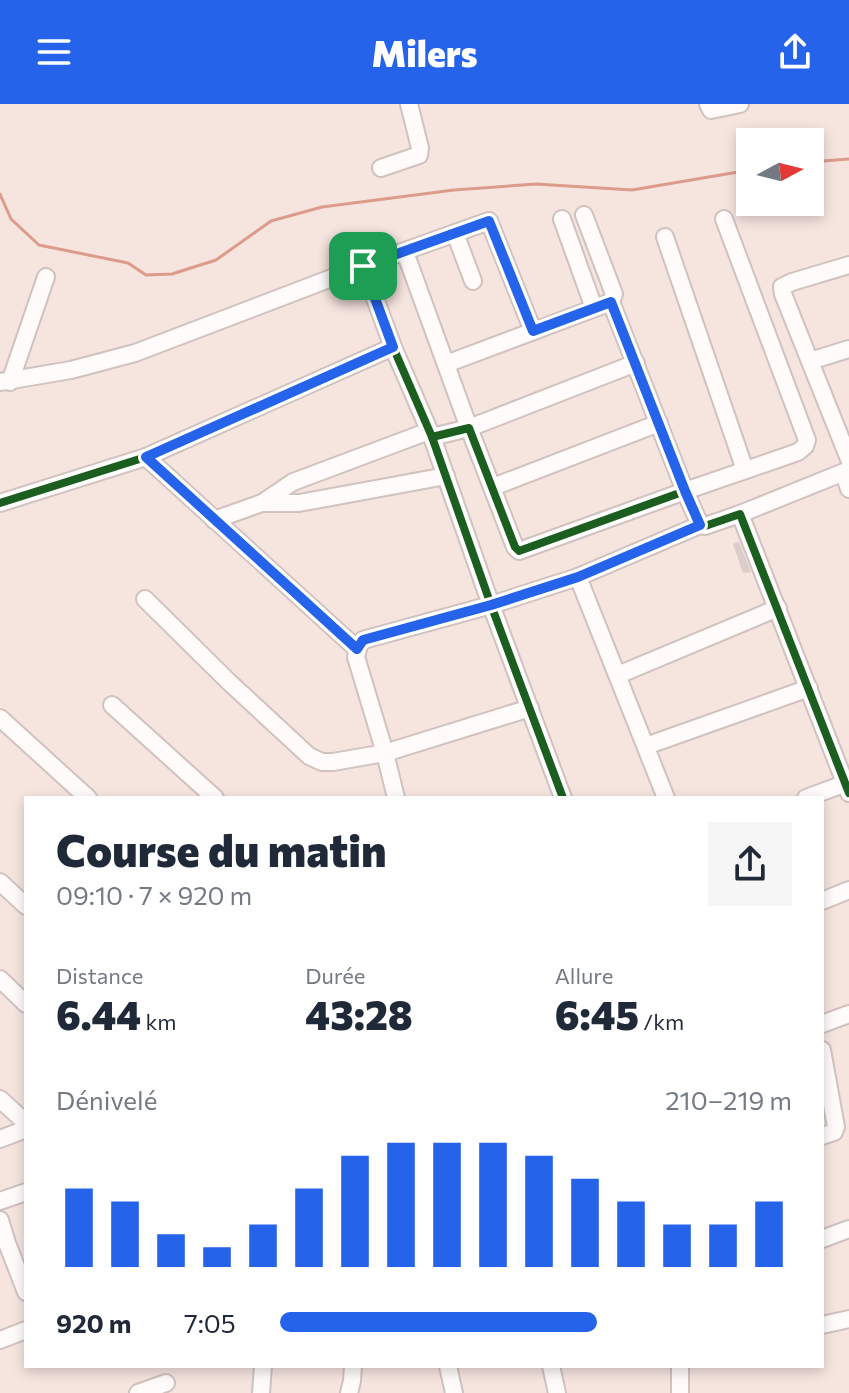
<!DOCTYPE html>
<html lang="fr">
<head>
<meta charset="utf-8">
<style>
	body { margin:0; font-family:Commissioner,sans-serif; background:#f6f6f7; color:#1f2937; height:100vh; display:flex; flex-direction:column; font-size:30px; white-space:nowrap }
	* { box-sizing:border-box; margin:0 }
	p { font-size:26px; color:#747a83 }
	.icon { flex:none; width:44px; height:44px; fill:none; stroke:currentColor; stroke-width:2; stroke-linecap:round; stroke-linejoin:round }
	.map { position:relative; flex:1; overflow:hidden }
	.panel { position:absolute; left:24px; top:692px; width:800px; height:572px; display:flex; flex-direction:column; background:#fff; border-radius:0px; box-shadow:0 4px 12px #0003 }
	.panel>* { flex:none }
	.needle { width:52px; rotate:83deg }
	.tools { position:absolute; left:736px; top:24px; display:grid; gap:16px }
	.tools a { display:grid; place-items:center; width:88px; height:88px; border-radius:0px; background:#fff; box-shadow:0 4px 12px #0003; font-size:40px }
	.pin { position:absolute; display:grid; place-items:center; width:68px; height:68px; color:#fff; margin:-34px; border-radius:16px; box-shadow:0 4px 12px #0006 }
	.round { display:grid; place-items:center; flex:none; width:84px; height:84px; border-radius:0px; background:#f6f6f7 }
	.overview { display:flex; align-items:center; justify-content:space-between; height:136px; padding:0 32px }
	h1 { font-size:44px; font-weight:800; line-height:60px }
	.stats { display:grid; grid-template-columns:repeat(3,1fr); gap:12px; height:136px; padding:8px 32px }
	.stats div { display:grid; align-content:center }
	.stats b { font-size:40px; font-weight:800 }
	.stats small { font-size:22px; font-weight:400 }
	.stats p { font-size:22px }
	.chart { height:224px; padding:16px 32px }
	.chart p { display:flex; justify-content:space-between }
	.chart svg { width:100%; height:144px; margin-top:8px; stroke:#2563eb; stroke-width:6 }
	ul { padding:0 32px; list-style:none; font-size:26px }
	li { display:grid; grid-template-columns:128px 96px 1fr; align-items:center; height:60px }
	li i { height:20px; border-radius:10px; background:#2563eb }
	header { display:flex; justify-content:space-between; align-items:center; height:104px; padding:0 32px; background:#2563eb; color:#fff; font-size:36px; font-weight:800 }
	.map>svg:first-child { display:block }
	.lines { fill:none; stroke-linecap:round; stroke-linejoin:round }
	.stream { stroke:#dd9b8b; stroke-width:3 }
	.building { fill:#dbcdc9 }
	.minor-casing { stroke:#d0c2bf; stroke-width:20 }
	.minor { stroke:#fefbfa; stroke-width:16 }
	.cycleway-casing { stroke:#fff; stroke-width:13 }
	.cycleway { stroke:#1b5e20; stroke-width:8 }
	.route-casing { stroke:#fff; stroke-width:16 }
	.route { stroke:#2563eb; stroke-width:10 }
</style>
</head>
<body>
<header><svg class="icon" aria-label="menu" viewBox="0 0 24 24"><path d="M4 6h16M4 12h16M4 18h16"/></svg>Milers<svg class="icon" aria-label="share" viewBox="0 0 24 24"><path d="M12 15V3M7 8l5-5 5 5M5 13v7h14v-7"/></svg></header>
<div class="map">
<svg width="849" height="1289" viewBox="0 0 849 1289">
	<rect width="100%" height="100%" fill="#f6e4df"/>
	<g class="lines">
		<g class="stream">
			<path d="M810,58L849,55"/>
			<path d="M0,90L11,115L39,141L128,159L146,171L172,170L216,156L271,117L322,103L454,86L536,80L632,86L750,66"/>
		</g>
	</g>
	<path class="building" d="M739,438L751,468L743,469L733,440Z"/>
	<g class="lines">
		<g class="minor-casing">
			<g id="minor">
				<path d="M708,0L711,6L740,0"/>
				<path d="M381,64L419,51L420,44L409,0"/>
				<path d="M584,111L614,190L611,198L685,387L798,348L805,342L807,336L724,115"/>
				<path d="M562,115L594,204"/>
				<path d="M455,129L473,177"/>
				<path d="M665,133L745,366"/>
				<path d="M405,148L469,324L636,259"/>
				<path d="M849,161L792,178L782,183L783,190L849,355"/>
				<path d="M393,243L363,162L489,117L533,227"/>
				<path d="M810,257L849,245"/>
				<path d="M446,260L611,198"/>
				<path d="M0,278L71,266L135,249L363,162"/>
				<path d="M10,278L46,173"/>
				<path d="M432,333L469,324L515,443L519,447L685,387L700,421L705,422L740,410L849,689"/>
				<path d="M146,353L357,545"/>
				<path d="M844,369L849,385"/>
				<path d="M493,383L659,319"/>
				<path d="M0,399L146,353L393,243L432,333L491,501L563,694"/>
				<path d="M262,399H299L446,372"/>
				<path d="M740,410L849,366"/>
				<path d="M214,416L262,399L293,378L429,327"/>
				<path d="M578,473L666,694"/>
				<path d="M145,495L229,578L309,652L322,658H333L385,649L530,604"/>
				<path d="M618,571L778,504"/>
				<path d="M112,601L215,694"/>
				<path d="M0,614L88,694"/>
				<path d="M646,642L809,584"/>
				<path d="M396,694L385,649L356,553L359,541L363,536L491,501L578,473L700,421"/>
				<path d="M806,694L849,678"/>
				<path d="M0,778L26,802"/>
				<path d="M822,797L849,786"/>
				<path d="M0,875L26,900"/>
				<path d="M822,920L849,910"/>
				<path d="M822,946L836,1023L834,1028L822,1032"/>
				<path d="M0,995L26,1019"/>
				<path d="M0,1035L26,1025"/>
				<path d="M0,1097L26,1088"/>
				<path d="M0,1116L7,1139L26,1188"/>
				<path d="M822,1135L849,1125"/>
				<path d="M822,1221L849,1215"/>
				<path d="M0,1236L26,1226"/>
				<path d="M448,1262L454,1289"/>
				<path d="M551,1262L557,1289"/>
				<path d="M680,1262V1289"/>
				<path d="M138,1289L166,1279"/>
				<path d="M261,1289L263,1262"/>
				<path d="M349,1289L352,1277L353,1262"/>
			</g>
		</g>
		<use href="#minor" class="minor"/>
		<g class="cycleway-casing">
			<g id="cycleway">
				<path d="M432,333L469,324L515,443L519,447L685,387L700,421L705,422L740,410L849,689"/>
				<path d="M0,399L146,353L393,243L432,333L491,501L563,694"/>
			</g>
		</g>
		<use href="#cycleway" class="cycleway"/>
	</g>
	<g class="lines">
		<g class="route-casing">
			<path id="route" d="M489,117L533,227L611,198L685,387L700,421L578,473L491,501L363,536L357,545L146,353L393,243L363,162Z"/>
		</g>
		<use href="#route" class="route"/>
	</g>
</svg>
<div class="tools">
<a><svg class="needle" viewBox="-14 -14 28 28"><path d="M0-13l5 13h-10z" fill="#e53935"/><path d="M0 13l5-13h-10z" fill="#747a83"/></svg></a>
</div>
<div class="pin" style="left:363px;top:162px;background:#1e9e55"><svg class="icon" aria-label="arrive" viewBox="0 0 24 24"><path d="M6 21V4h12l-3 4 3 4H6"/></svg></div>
<section class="panel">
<div class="overview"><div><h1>Course du matin</h1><p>09:10 · 7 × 920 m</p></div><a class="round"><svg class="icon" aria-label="share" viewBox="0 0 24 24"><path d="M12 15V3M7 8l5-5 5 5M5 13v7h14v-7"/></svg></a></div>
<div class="stats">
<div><p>Distance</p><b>6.44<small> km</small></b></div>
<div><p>Durée</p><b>43:28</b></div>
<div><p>Allure</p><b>6:45<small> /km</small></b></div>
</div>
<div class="chart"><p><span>Dénivelé</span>210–219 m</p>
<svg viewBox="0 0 160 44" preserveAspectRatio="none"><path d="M5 44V20M15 44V24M25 44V34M35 44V38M45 44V31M55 44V20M65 44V10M75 44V6M85 44V6M95 44V6M105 44V10M115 44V17M125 44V24M135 44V31M145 44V31M155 44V24"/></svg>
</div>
<ul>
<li><b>920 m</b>7:05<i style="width:62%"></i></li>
</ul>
</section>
</div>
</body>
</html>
